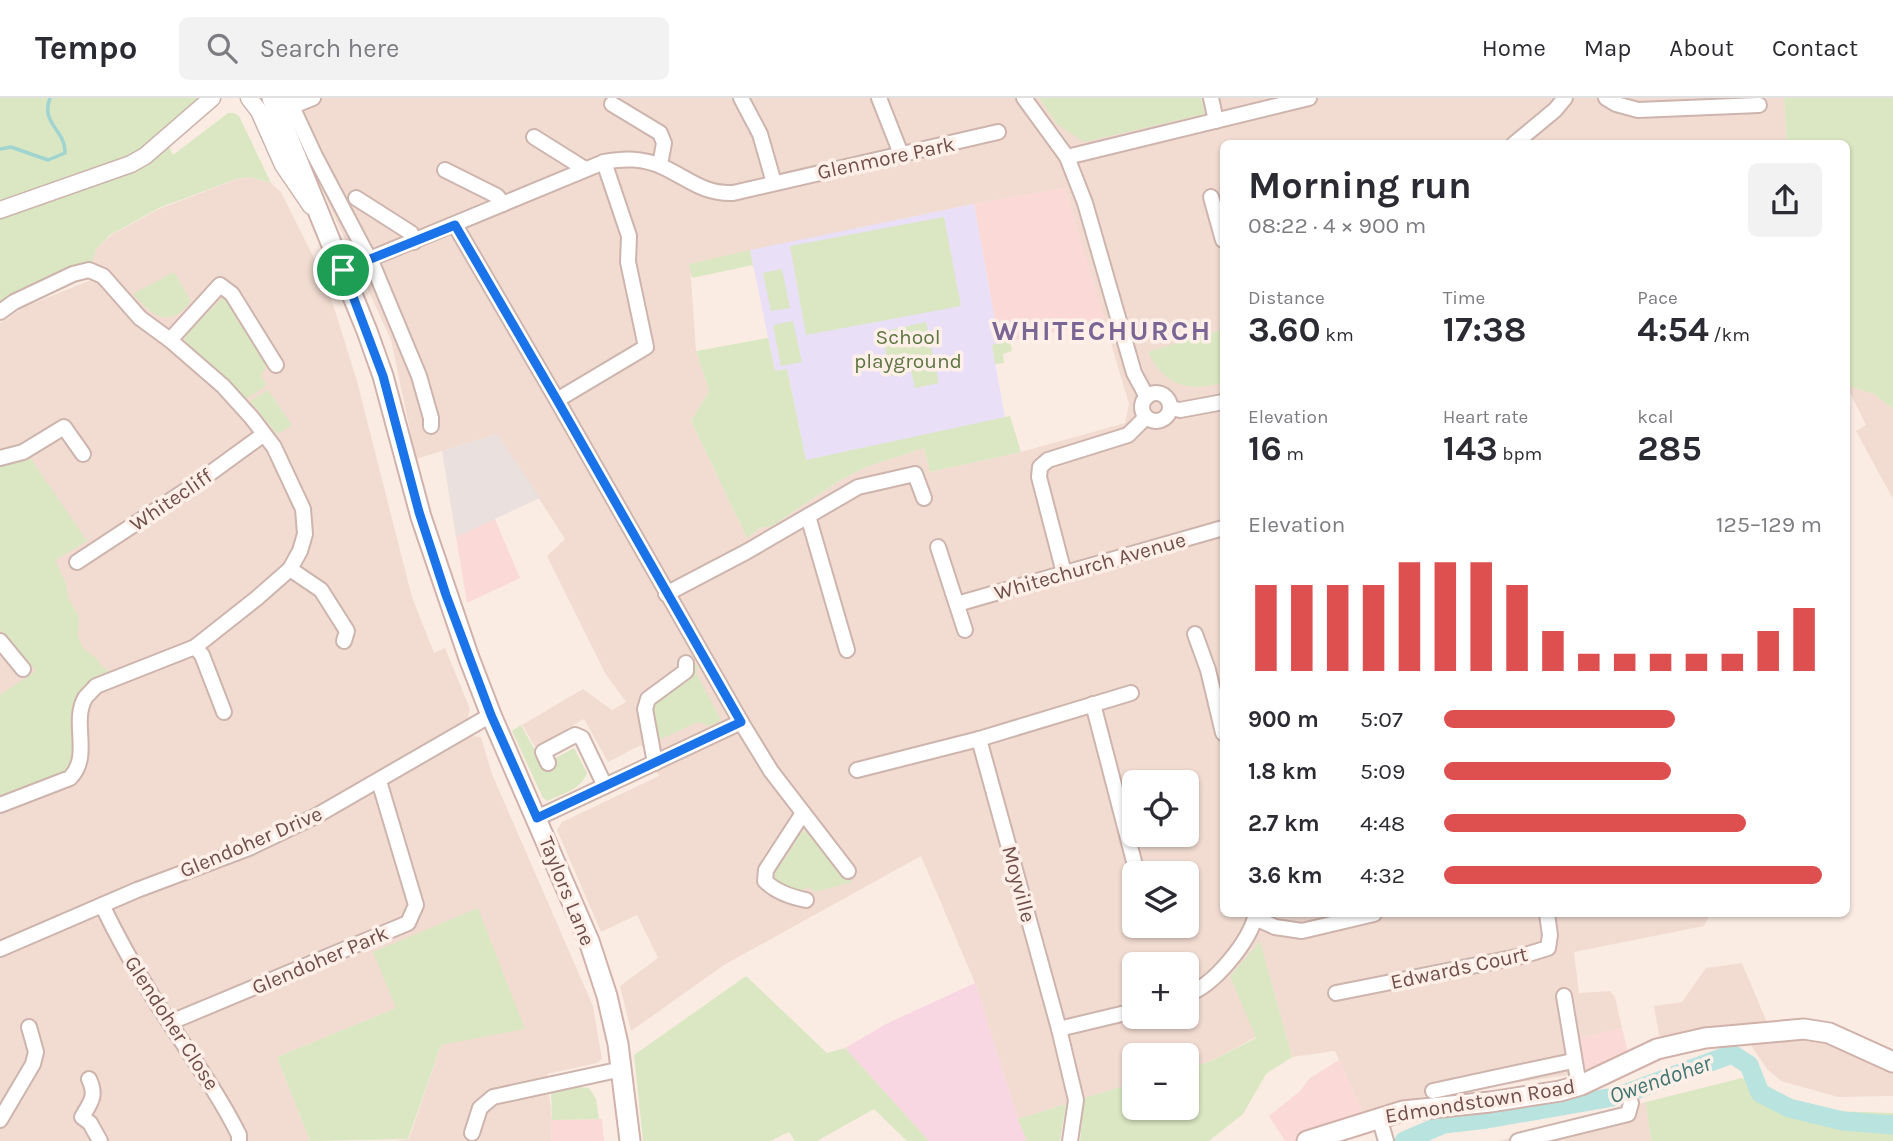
<!DOCTYPE html>
<html lang="en">
<head>
<meta charset="utf-8">
<style>
	body { margin:0; font-family:Karla,sans-serif; background:#f2f2f3; color:#2b2b33; height:100vh; display:flex; flex-direction:column; font-size:26px; white-space:nowrap }
	* { box-sizing:border-box; margin:0 }
	p { font-size:23px; color:#7c7c81 }
	.icon { flex:none; width:38px; height:38px; fill:none; stroke:currentColor; stroke-width:2; stroke-linecap:round; stroke-linejoin:round }
	.map { position:relative; flex:1; overflow:hidden }
	.drawer { position:absolute; left:1220px; top:42px; width:630px; height:777px; display:flex; flex-direction:column; background:#fff; border-radius:10px; box-shadow:0 2px 5px #0004 }
	.drawer>* { flex:none }
	.tools { position:absolute; left:1122px; top:672px; display:grid; gap:14px }
	.tools a { display:grid; place-items:center; width:77px; height:77px; border-radius:10px; background:#fff; box-shadow:0 2px 5px #0004; font-size:35px }
	.pin { position:absolute; display:grid; place-items:center; width:60px; height:60px; color:#fff; margin:-30px; border:4px solid #fff; border-radius:50%; box-shadow:0 2px 7px #0007 }
	.round { display:grid; place-items:center; flex:none; width:74px; height:74px; border-radius:10px; background:#f2f2f3 }
	.overview { display:flex; align-items:center; justify-content:space-between; height:119px; padding:0 28px }
	h1 { font-size:38px; font-weight:700; line-height:52px }
	.stats { display:grid; grid-template-columns:repeat(3,1fr); gap:10px; height:119px; padding:7px 28px }
	.stats div { display:grid; align-content:center }
	.stats b { font-size:35px; font-weight:700 }
	.stats small { font-size:19px; font-weight:400 }
	.stats p { font-size:19px }
	.chart { height:196px; padding:14px 28px }
	.chart p { display:flex; justify-content:space-between }
	.chart svg { width:100%; height:126px; margin-top:7px; stroke:#de4f50; stroke-width:6 }
	ul { padding:0 28px; list-style:none; font-size:23px }
	li { display:grid; grid-template-columns:112px 84px 1fr; align-items:center; height:52px }
	li i { height:18px; border-radius:9px; background:#de4f50 }
	header { display:flex; align-items:center; gap:42px; box-sizing:border-box; height:98px; padding:0 35px; background:#fff; border-bottom:2px solid #e1e1e2 }
	header strong { font-size:33px }
	nav { display:flex; gap:38px; margin-inline-start:auto; font-size:24px }
	.search { width:490px; height:63px; background:#f2f2f3; display:flex; align-items:center; gap:18px; box-sizing:border-box; padding:0 24px; border-radius:10px; color:#7c7c81; font-size:26px }
	.map>svg:first-child { display:block }
	.residential { fill:#f2dcd2; fill-rule:evenodd }
	.commercial { fill:#fad9d7 }
	.industrial { fill:#eae0dd }
	.education { fill:#e9e0f7 }
	.medical { fill:#f8d6e2 }
	.green { fill:#dae7c2 }
	.lines { fill:none; stroke-linecap:round; stroke-linejoin:round }
	.stream { stroke:#a0d4d0; stroke-width:3.5 }
	.river { stroke:#b9e3df; stroke-width:19 }
	.minor-casing { stroke:#cdb4ad; stroke-width:18 }
	.tertiary-casing { stroke:#cdb4ad; stroke-width:19 }
	.secondary-casing { stroke:#d0b2ab; stroke-width:23 }
	.minor { stroke:#fff; stroke-width:14 }
	.tertiary { stroke:#fff; stroke-width:16 }
	.secondary { stroke:#fff; stroke-width:19 }
	.route-casing { stroke:#fff; stroke-width:14 }
	.route { stroke:#1a73e8; stroke-width:9 }
	.labels { text-anchor:middle; stroke-width:7; stroke-linejoin:round; paint-order:stroke }
	.street-label { font-size:21px; fill:#714f4b; stroke:#fef0e9 }
	.park-label { font-size:21px; fill:#5e7643; stroke:#fef0e9 }
	.water-label { font-size:23px; font-style:italic; fill:#407672; stroke:#fef0e9 }
	.district-label { font-size:28px; font-weight:bold; letter-spacing:2px; fill:#7a6694; stroke:#fef0e9 }
</style>
</head>
<body>
<header>
<strong>Tempo</strong>
<div class="search"><svg class="icon" aria-label="search" viewBox="0 0 24 24"><circle cx="10" cy="10" r="6"/><path d="M15 15l6 6"/></svg>Search here</div>
<nav><a>Home</a><a>Map</a><a>About</a><a>Contact</a></nav>
</header>
<div class="map">
<svg width="1893" height="1043" viewBox="0 0 1893 1043">
	<rect width="100%" height="100%" fill="#fbece3"/>
	<g class="residential">
		<path d="M285,0H1039L1057,26L1205,16L1201,0H1784L1787,45L1223,46V816H1710L1704,828L1574,854L1579,895L1610,893L1615,899L1622,930L1576,941L1582,975L1426,998L1363,1015L1335,953L1292,959L1260,844L1231,878L1256,939L1211,963L1187,971L1186,957H1134V985L1018,1021L975,885L921,758L724,867L631,933L620,888L658,860L637,817L601,834L557,732L562,724L659,678L641,647L608,664L584,621L535,649L522,627L583,591L612,612L626,604L605,575L547,458L565,441L497,336L416,361L391,242L331,111ZM1065,90L1129,306L1125,325L1021,354L930,374L924,350L866,369L839,383L772,428L760,430L747,440L691,323L709,293L696,253L690,166L974,106ZM1134,684H1186V737H1134ZM1134,775H1186V828H1134ZM1134,866H1186V919H1134Z"/>
		<path d="M250,79L271,85L281,94L326,184L357,283L412,499L434,555L445,550L470,611L467,623L473,638L481,639L492,676L593,908L602,961L597,965L547,976L552,1022L551,1043H394L409,1041L441,947L396,910L277,959L310,1043H0V225L24,209L91,182L92,165L96,151L111,137L159,111L237,81Z"/>
		<path d="M1846,287L1874,296L1893,311V401L1856,333L1866,327Z"/>
		<path d="M1742,865L1768,927L1707,932L1665,939L1659,937L1654,908L1682,904L1706,870Z"/>
		<path d="M1815,938L1893,971V998L1838,999L1781,983L1767,971L1752,949L1750,942Z"/>
		<path d="M1646,1004L1651,1043H1498Z"/>
	</g>
	<g class="commercial">
		<path d="M1065,90L1106,224L999,245L974,106Z"/>
		<path d="M495,421L520,480L467,505L456,439Z"/>
		<path d="M1622,930L1628,954L1602,969L1582,975L1576,941Z"/>
		<path d="M1339,962L1363,1015L1309,1034L1294,1043H1285L1269,1018L1299,994L1310,980Z"/>
		<path d="M602,1021L604,1043H551L552,1022Z"/>
	</g>
	<path class="industrial" d="M497,336L540,400L456,439L442,353Z"/>
	<path class="education" d="M974,106L999,245L992,247L1005,320L806,363L787,271L775,273L750,152Z"/>
	<path class="medical" d="M975,885L1018,1021L1027,1043H929L845,950L886,926Z"/>
	<g class="green">
		<path d="M0,0H204L142,55L0,106Z"/>
		<path d="M1039,0H1201L1205,16L1084,44L1057,26Z"/>
		<path d="M1784,0H1893V311L1874,296L1846,287V46L1787,45Z"/>
		<path d="M228,15H234L239,18L271,85L250,79L236,81L159,110L110,137L96,151L92,165L52,177L0,208V118L30,110L138,71L169,48L173,57Z"/>
		<path d="M944,119L961,208L806,237L790,148Z"/>
		<path d="M750,152L753,167L692,180L689,166Z"/>
		<path d="M782,171L790,210L771,213L763,175Z"/>
		<path d="M174,174L191,203C169,233 152,217 133,196Z"/>
		<path d="M224,198L229,200L267,267L261,278L267,287L243,303L183,245L187,236Z"/>
		<path d="M793,223L802,264L781,268L773,227Z"/>
		<path d="M926,224L939,285L915,290L911,273L891,278L881,234Z"/>
		<path d="M1223,231V285C1188,293 1166,290 1148,254Z"/>
		<path d="M768,240L775,273L787,271L806,362L1010,318L1021,354L930,374L924,350L866,369L839,383L772,428L760,430L747,440L691,323L709,293L696,253Z"/>
		<path d="M1010,243L1012,253L1003,256L1004,265L995,266L992,247Z"/>
		<path d="M268,292L292,327L277,336L250,303Z"/>
		<path d="M29,358L87,443L55,462L66,486L68,500L79,518L78,539L83,550L96,560L104,571L107,570L109,576C99,580 88,584 82,593C67,615 87,658 65,675C56,683 14,696 0,701V597L36,573L0,532V366L10,365Z"/>
		<path d="M694,563L698,569L696,575L721,622L710,628L698,624L659,642L657,652L651,608L656,599L663,601L690,578Z"/>
		<path d="M521,627L543,667L574,650L587,675C581,692 562,696 547,703L543,700L512,633Z"/>
		<path d="M804,733L811,734L843,779L850,780L852,784L815,794L809,789L794,795L787,789L778,790L771,784L770,775L774,776L796,744L795,740Z"/>
		<path d="M478,810L525,931L441,947L408,1041L310,1043L277,959L396,910L373,854Z"/>
		<path d="M1260,843L1292,959L1266,976L1243,1016L1209,1043H1080L1084,1000L1134,985V1010H1186L1187,971L1211,963L1256,940L1230,878Z"/>
		<path d="M746,878L827,955L845,950L929,1043H907L874,1011L817,1043H795L789,1034L770,1043H643L634,957Z"/>
		<path d="M1742,980L1779,999L1833,1013L1893,1015V1043H1651L1646,1004Z"/>
		<path d="M578,989L589,990L596,1001L599,1021L552,1022L551,994Z"/>
		<path d="M1066,1006L1060,1043H1027L1018,1021Z"/>
	</g>
	<g class="lines">
		<path class="stream" d="M0,51L11,49L48,62L65,55C66,32 40,26 50,0"/>
		<path class="river" d="M1404,1043L1444,1026L1487,1021L1619,998L1732,956L1749,967L1760,995L1789,1010L1843,1023L1893,1027"/>
		<g class="minor-casing">
			<g id="minor">
				<path d="M288,0L315,58L374,170L419,278L431,320V328"/>
				<path d="M741,0L760,36L774,85"/>
				<path d="M879,0L901,56"/>
				<path d="M1024,0L1067,59L1085,105L1134,275L1147,299"/>
				<path d="M1211,0L1216,23"/>
				<path d="M1606,0L1616,6L1638,12L1759,7"/>
				<path d="M612,6L660,35L664,45L660,67"/>
				<path d="M293,8L313,0"/>
				<path d="M534,39L585,71"/>
				<path d="M1514,46L1555,12L1565,0"/>
				<path d="M1067,59L1309,0"/>
				<path d="M445,72L497,98L503,106"/>
				<path d="M1211,99L1223,142"/>
				<path d="M356,100L411,135L414,144"/>
				<path d="M455,127L557,302L741,624L771,673L848,773"/>
				<path d="M343,172L604,64C625,60 643,60 663,69C689,81 703,96 733,95L998,34"/>
				<path d="M0,214L14,204L73,176L89,172L103,178L140,220L170,242L223,288L252,320L274,349L303,411L305,436L300,453L290,471L257,500L195,549L96,588C93,592 88,596 85,600C71,625 92,658 70,680L0,707"/>
				<path d="M170,242L220,187L232,196L276,267"/>
				<circle cx="1156" cy="309" r="14"/>
				<path d="M557,302L646,249L628,164L629,138L604,64"/>
				<path d="M1170,310L1180,312L1223,304"/>
				<path d="M0,360L23,354L64,329L83,356"/>
				<path d="M808,418L847,552"/>
				<path d="M938,449L965,532"/>
				<path d="M77,464L194,387L264,336"/>
				<path d="M290,471L321,492L347,533L344,543"/>
				<path d="M1064,475L1039,379L1040,369L1048,362L1128,337L1146,319"/>
				<path d="M666,496L746,454L858,389L915,376L924,400"/>
				<path d="M957,506L1223,430"/>
				<path d="M1195,536L1208,572L1223,635"/>
				<path d="M0,543L23,571"/>
				<path d="M195,549L202,557L224,614"/>
				<path d="M1093,606L1137,775"/>
				<path d="M979,641L1059,931L1076,1002L1070,1043"/>
				<path d="M548,665L543,654L575,637L582,640L605,688"/>
				<path d="M655,665L645,611L648,601L686,573V565"/>
				<path d="M857,672L979,641L1131,595"/>
				<path d="M803,715L766,772L765,783C776,794 791,799 806,802"/>
				<path d="M537,720L741,624"/>
				<path d="M102,807C117,838 133,867 151,896C180,943 214,987 239,1037V1043"/>
				<path d="M1255,820L1275,829L1302,833L1374,816"/>
				<path d="M0,851L137,792L249,750L316,718L491,617"/>
				<path d="M1336,895L1522,858L1548,850L1550,837L1547,816"/>
				<path d="M1186,897C1214,888 1250,843 1256,816"/>
				<path d="M1564,898L1579,988"/>
				<path d="M171,924L408,825L416,807L379,683"/>
				<path d="M1059,931L1134,913"/>
				<path d="M89,981C97,998 91,1004 82,1019L90,1025L100,1043"/>
				<path d="M1433,993L1568,964"/>
				<path d="M1379,1019L1386,1043"/>
				<path d="M0,1022L33,966L36,954L29,929"/>
				<path d="M472,1035L480,1010L493,999L622,971"/>
				<path d="M1518,1043L1628,1016L1631,1005"/>
			</g>
		</g>
		<g class="tertiary-casing">
			<g id="tertiary">
				<path d="M249,0L259,13L283,67L311,108"/>
				<path d="M0,112L131,66L145,58L212,0"/>
			</g>
		</g>
		<g class="secondary-casing">
			<g id="secondary">
				<path d="M272,0L367,233L383,278L421,419L469,560L491,617L589,843L607,898L618,946L630,1043"/>
				<path d="M1307,1043L1403,1013L1490,1004L1560,993L1581,987L1657,951L1705,940L1804,931L1829,935L1893,964"/>
			</g>
		</g>
		<use href="#minor" class="minor"/>
		<use href="#tertiary" class="tertiary"/>
		<use href="#secondary" class="secondary"/>
	</g>
	<g class="lines">
		<g class="route-casing">
			<path id="route" d="M455,127L557,302L741,624L537,720L491,617L446,497L419,414L383,278L343,172Z"/>
		</g>
		<use href="#route" class="route"/>
	</g>
	<g class="labels">
		<g class="street-label">
			<text transform="translate(886 60) rotate(-12)" y="7">Glenmore Park</text>
			<text transform="translate(171 402) rotate(-34)" y="7">Whitecliff</text>
			<text transform="translate(1090 468) rotate(-16)" y="7">Whitechurch Avenue</text>
			<text transform="translate(251 744) rotate(-23)" y="7">Glendoher Drive</text>
			<text transform="translate(1019 786) rotate(75)" y="7">Moyville</text>
			<text transform="translate(567 793) rotate(68)" y="7">Taylors Lane</text>
			<text transform="translate(320 862) rotate(-23)" y="7">Glendoher Park</text>
			<text transform="translate(1459 870) rotate(-12)" y="7">Edwards Court</text>
			<text transform="translate(172 925) rotate(57)" y="7">Glendoher Close</text>
			<text transform="translate(1480 1003) rotate(-9)" y="7">Edmondstown Road</text>
		</g>
		<g class="park-label">
			<text x="908" y="246">School<tspan x="908" dy="24">playground</tspan></text>
		</g>
		<g class="water-label">
			<text transform="translate(1660 981) rotate(-19)" y="8">Owendoher</text>
		</g>
		<g class="district-label">
			<text x="1102" y="242">WHITECHURCH</text>
		</g>
	</g>
</svg>
<div class="tools">
<a><svg class="icon" aria-label="locate" viewBox="0 0 24 24"><circle cx="12" cy="12" r="6"/><path d="M12 2v4M12 18v4M2 12h4M18 12h4"/></svg></a>
<a><svg class="icon" aria-label="layers" viewBox="0 0 24 24"><path d="M12 4l9 5-9 5-9-5zM3 14l9 5 9-5"/></svg></a>
<a>+</a>
<a>−</a>
</div>
<div class="pin" style="left:343px;top:172px;background:#1e9e55"><svg class="icon" aria-label="arrive" viewBox="0 0 24 24"><path d="M6 21V4h12l-3 4 3 4H6"/></svg></div>
<section class="drawer">
<div class="overview"><div><h1>Morning run</h1><p>08:22 · 4 × 900 m</p></div><a class="round"><svg class="icon" aria-label="share" viewBox="0 0 24 24"><path d="M12 15V3M7 8l5-5 5 5M5 13v7h14v-7"/></svg></a></div>
<div class="stats">
<div><p>Distance</p><b>3.60<small> km</small></b></div>
<div><p>Time</p><b>17:38</b></div>
<div><p>Pace</p><b>4:54<small> /km</small></b></div>
</div>
<div class="stats">
<div><p>Elevation</p><b>16<small> m</small></b></div>
<div><p>Heart rate</p><b>143<small> bpm</small></b></div>
<div><p>kcal</p><b>285</b></div>
</div>
<div class="chart"><p><span>Elevation</span>125–129 m</p>
<svg viewBox="0 0 160 44" preserveAspectRatio="none"><path d="M5 44V14M15 44V14M25 44V14M35 44V14M45 44V6M55 44V6M65 44V6M75 44V14M85 44V30M95 44V38M105 44V38M115 44V38M125 44V38M135 44V38M145 44V30M155 44V22"/></svg>
</div>
<ul>
<li><b>900 m</b>5:07<i style="width:61%"></i></li>
<li><b>1.8 km</b>5:09<i style="width:60%"></i></li>
<li><b>2.7 km</b>4:48<i style="width:80%"></i></li>
<li><b>3.6 km</b>4:32<i style="width:100%"></i></li>
</ul>
</section>
</div>
</body>
</html>
